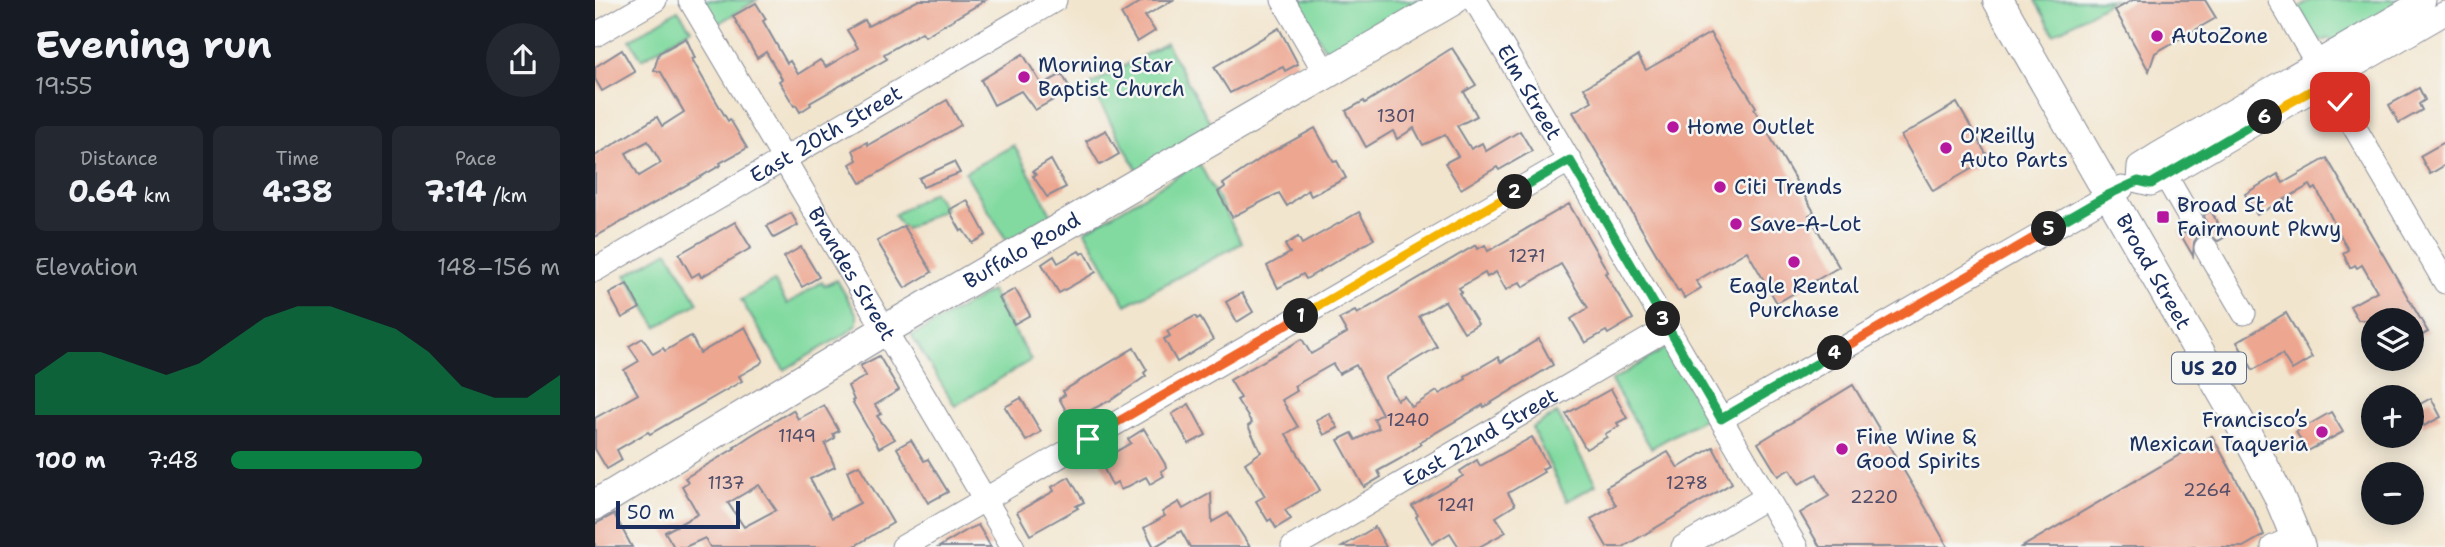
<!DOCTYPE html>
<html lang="en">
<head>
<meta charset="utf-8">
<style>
	body { margin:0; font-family:"Shantell Sans",sans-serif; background:#242831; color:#f1f3f6; height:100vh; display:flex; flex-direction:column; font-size:26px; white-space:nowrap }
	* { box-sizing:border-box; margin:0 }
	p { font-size:23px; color:#9ea1a6 }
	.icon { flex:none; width:38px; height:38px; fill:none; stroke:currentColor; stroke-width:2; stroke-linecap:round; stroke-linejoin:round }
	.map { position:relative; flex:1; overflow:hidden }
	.side { display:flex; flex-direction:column; background:#171b24; width:595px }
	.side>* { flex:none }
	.controls { position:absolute; left:1766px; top:308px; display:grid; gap:14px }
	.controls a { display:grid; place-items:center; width:63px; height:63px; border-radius:50%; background:#171b24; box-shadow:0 4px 18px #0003; font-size:35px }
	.scale { position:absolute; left:21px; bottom:18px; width:124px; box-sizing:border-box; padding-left:7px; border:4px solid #1b2f5e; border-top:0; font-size:19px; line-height:24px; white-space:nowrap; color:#1b2f5e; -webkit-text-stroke:5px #f6f6f2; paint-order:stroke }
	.pin { position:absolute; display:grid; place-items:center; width:60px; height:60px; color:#fff; margin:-30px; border-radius:14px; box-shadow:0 4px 10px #0006 }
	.km { position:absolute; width:35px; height:35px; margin:-18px; border-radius:50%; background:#222; color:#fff; font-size:19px; line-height:35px; text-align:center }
	.round { display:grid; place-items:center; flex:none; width:74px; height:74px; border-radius:37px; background:#242831 }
	.summary { display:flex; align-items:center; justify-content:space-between; height:119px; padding:0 35px }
	h1 { font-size:38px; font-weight:700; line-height:52px }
	.figures { display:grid; grid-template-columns:repeat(3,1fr); gap:10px; height:119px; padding:7px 35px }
	.figures div { display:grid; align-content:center; border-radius:10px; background:#242831; text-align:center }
	.figures b { font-size:30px; font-weight:700 }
	.figures small { font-size:19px; font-weight:400 }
	.figures p { font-size:19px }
	.chart { height:196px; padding:14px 35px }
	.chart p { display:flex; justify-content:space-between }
	.chart svg { width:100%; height:126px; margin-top:7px; fill:#0b8043; opacity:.7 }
	ul { padding:0 35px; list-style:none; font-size:23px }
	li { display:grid; grid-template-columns:112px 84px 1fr; align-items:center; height:52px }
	li i { height:18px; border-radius:9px; background:#0b8043 }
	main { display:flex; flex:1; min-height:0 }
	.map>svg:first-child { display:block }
	.green { fill:#82daa0; stroke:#4e847f; stroke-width:2 }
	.building { fill:#eda690; fill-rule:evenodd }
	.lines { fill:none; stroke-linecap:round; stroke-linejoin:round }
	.minor-casing { stroke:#868a96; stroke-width:25 }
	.major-casing { stroke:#868a96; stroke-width:32 }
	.minor { stroke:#fff; stroke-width:23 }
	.major { stroke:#fff; stroke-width:30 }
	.split-1-casing { stroke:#fff; stroke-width:14 }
	.split-2-casing { stroke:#fff; stroke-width:14 }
	.split-3-casing { stroke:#fff; stroke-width:14 }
	.split-4-casing { stroke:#fff; stroke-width:14 }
	.split-5-casing { stroke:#fff; stroke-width:14 }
	.split-6-casing { stroke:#fff; stroke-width:14 }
	.split-7-casing { stroke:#fff; stroke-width:14 }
	.split-1 { stroke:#f0652b; stroke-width:9 }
	.split-2 { stroke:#f5b400; stroke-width:9 }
	.split-3 { stroke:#22a559; stroke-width:9 }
	.split-4 { stroke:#22a559; stroke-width:9 }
	.split-5 { stroke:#f0652b; stroke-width:9 }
	.split-6 { stroke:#22a559; stroke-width:9 }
	.split-7 { stroke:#f5b400; stroke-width:9 }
	.poi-dot { fill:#b5179e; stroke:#f6f6f2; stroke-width:2.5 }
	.labels { text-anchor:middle; stroke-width:5; stroke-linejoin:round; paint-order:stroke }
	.number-label { font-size:18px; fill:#504d6a }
	.shield { fill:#f6f6f2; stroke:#5d6b8a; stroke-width:2 }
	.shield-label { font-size:19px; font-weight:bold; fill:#1b2f5e }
	.poi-label { font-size:21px; fill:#1b2f5e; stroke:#f6f6f2; text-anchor:start }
	.street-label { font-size:21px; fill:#1b2f5e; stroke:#f6f6f2 }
</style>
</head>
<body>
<main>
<section class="side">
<div class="summary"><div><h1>Evening run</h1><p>19:55</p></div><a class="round"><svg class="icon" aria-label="share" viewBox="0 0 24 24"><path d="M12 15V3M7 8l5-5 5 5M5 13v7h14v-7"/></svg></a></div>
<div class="figures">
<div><p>Distance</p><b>0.64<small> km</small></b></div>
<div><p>Time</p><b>4:38</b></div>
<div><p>Pace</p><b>7:14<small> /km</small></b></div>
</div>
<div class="chart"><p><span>Elevation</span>148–156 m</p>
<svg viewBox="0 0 160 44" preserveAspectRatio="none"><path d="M0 44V30L10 22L20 22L30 26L40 30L50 26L60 18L70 10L80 6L90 6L100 10L110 14L120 22L130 34L140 38L150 38L160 30V44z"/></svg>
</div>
<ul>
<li><b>100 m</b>7:48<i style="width:58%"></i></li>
</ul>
</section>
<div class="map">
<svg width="1850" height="547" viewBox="0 0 1850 547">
	<rect width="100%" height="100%" fill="#f6f6f2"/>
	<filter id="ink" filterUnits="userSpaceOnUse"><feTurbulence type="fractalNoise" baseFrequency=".0143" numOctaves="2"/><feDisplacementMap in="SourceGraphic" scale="14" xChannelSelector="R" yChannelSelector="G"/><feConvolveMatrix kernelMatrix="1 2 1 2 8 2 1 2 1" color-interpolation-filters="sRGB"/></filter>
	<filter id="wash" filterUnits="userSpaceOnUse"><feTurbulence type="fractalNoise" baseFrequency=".00686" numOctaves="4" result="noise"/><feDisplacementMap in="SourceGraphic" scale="28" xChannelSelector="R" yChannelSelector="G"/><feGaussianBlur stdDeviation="1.57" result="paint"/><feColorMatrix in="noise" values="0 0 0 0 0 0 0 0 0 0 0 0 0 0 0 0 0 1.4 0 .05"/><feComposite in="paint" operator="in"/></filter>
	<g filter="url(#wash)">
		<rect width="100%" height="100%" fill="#f2e5ce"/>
		<g class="green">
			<path d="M102,0H162L119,26Z"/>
			<path d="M702,0H827L830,6L742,54L733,51L728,46Z"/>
			<path d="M1440,0H1518L1459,34Z"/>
			<path d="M1716,0H1814L1738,43L1735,38L1728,41L1722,40L1703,8Z"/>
			<path d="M83,10L96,29L47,59L35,40Z"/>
			<path d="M571,43L618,128L544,173L495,85Z"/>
			<path d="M419,145L460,221L415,246L370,172Z"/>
			<path d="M604,163L647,243L531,305L490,231Z"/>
			<path d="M338,192L350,209L311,229L309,226L307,227L299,215Z"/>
			<path d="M73,251L103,303L62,327L31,275Z"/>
			<path d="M242,280L262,315V324L252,333L189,370L146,300L179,281L192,304L227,282L229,286Z"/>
			<path d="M396,291L436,360L360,406L317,336Z"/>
			<path d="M1073,347L1113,416L1056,448L1016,381Z"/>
			<path d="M962,413L1001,485L972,501L937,428Z"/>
		</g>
		<g id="blocks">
			<g class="building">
				<path d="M324,0H391L330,36L327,32L289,54L292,59L215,103L216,105L205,112L201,105L199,106L189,89L184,81L187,79L171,52L162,58L138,16L161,3L171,19L168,21L192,63L195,61L203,74L225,60L231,67L263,48L252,30L270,20L273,26Z"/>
				<path d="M549,0H578L550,16L560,31L542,42L526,14Z"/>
				<path d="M1538,0H1610L1621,18L1560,53L1554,71L1520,10Z"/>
				<path d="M684,28L703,64L690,71L688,67L674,73L635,93L619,67Z"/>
				<path d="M1115,33L1161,107L1159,109L1219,212L1214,215L1244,267L1182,303L1152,251L1101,281L1106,288L1089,298L1085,290L1083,291L978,112L997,101L989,88L1043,56L1051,70Z"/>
				<path d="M91,38L100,58L97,59L114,89L133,121L135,119L152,148L125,163L126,165L0,237V156L62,117L67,126L89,112L66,72L59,70L64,53ZM53,141L66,163L44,176L31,153Z"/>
				<path d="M857,48L881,85L869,92L882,116L862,126L876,149L887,143L891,151L925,131L937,151L904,170L902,167L866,189L850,163L863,156L850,135L828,145L819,128L802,139L798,131L771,147L751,111L769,101L770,103Z"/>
				<path d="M27,50L40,72L7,91L0,79V67Z"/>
				<path d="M428,54L447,85L467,74L476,90L440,110L426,91L399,105L386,80Z"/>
				<path d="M1824,88L1830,100L1824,104L1827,110L1804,123L1794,105Z"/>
				<path d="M352,100L366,125L266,183L255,164L262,160L258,150L272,142L273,145Z"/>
				<path d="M1362,103L1394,159L1338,191L1306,136Z"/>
				<path d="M720,128L739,162L742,161L751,178L716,196L713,190L692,206L684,193L637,217L623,192L630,187L628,184L671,155Z"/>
				<path d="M511,130L524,154L505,165L491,141Z"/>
				<path d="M1850,142V165L1835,174L1825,156Z"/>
				<path d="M1732,158L1833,332L1816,341V320H1763L1755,306L1782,291L1767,265L1762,268L1760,265L1755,268L1748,253L1753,250L1721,188L1718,190L1715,185L1662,215L1650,194L1683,174L1688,183Z"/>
				<path d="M456,160L471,187L452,197L438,176L441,175L438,171Z"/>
				<path d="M359,162L365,173L328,187L324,178Z"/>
				<path d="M372,200L391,235L377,243L368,230L366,231L354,210Z"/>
				<path d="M974,204L1013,272L1010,273L1038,319L1013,334L1011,331L990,343L976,319L993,308L966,264L928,287L925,282L911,290L901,272L892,277L890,273L864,288L867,292L864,293L883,324L869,332L850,301L824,316L842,347L790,378L802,400L809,396L817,407L842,391L844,394L871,379L870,376L903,357L906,362L944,339L958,365L889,407L888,405L825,442L826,444L805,459L783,471L786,477L769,487L743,440L757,433L761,440L784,428L779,419L787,414L761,365L744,374L738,364L699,386L702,391L687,400L703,427L691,434L725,490L690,510L696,519L681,528L676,519L673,521L661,501L670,496L650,463L666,452L653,426L657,423L642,400L646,398L635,380L707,339L716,354L752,333L744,319L760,311L762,314L881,245L883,249L890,245L893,251Z"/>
				<path d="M1616,211L1630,237L1623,241L1612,234L1603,236L1599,242L1598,256L1583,230L1596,236L1605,234L1611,223L1609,215Z"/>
				<path d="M764,212L779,239L711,279L708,274L683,288L672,266L695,253L690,245L703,237L707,244Z"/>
				<path d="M196,213L203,225L179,238L172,226Z"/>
				<path d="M140,222L156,248L106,277L104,273L97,277L84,254Z"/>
				<path d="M309,226L337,272L310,288L282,241Z"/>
				<path d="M206,247L224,277L207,287L189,257Z"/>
				<path d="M484,251L486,254L490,252L501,272L464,293L447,264L459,256L463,263Z"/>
				<path d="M32,284L45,308L27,318L14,294Z"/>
				<path d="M420,289L435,315L419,324L404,298Z"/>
				<path d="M647,293L658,312L642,322L631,302Z"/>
				<path d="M1691,313L1717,358L1697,370L1687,354L1658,370L1642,342Z"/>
				<path d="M600,316L602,319L605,317L618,340L582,362L569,339L575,336L572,331Z"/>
				<path d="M150,327L168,360L165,364L144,376L147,381L55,434L53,432L22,450L27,460L12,469L0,449V418L43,394L29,370L44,361L34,346L48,338L58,354L68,348L70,351L96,336L105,353Z"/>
				<path d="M539,348L552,370L549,373L551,376L518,399L476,420L464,398L470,395L468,391Z"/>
				<path d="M284,356L304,390L280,405L286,414L282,416L300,439L284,448L257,401L259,400L253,386L271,376L265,366Z"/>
				<path d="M1258,385L1328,503L1353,547H1225L1205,513L1234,496L1222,474L1204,484L1195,469L1183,476L1163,443Z"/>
				<path d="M1016,389L1032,418L1022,423L1024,426L1010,434L1012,437L991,449L971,414Z"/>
				<path d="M426,398L446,432L431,441L410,407Z"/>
				<path d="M1836,398L1846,417L1829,426L1818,408Z"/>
				<path d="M594,404L611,435L594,444L577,414Z"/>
				<path d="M229,405L244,431L238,434L240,438L230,444L240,467L215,479L237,518L265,503L252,471L264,465L298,523L258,547H115L110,538L90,547H79L70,532L103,514L87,486L93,482L90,478L140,448L139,447L155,436L198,410L203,419ZM164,485L181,510L149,527L133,503Z"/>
				<path d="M1736,412L1748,432L1713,451L1701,432Z"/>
				<path d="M734,413L743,428L729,435L721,420Z"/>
				<path d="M549,429L570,464L571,468L566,471L569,476L555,484L551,477L526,490L522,482L517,485L505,461L536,443L533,439Z"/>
				<path d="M1617,436L1660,513L1669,535L1648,547H1427Z"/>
				<path d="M937,437L953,466L947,469L949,472L913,493L920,505L901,517L911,532L884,547H864L855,533L837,544L821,517L823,515L817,506L868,476L865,471L882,460L885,466Z"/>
				<path d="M316,440L329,461L333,459L353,492L333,503L302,448Z"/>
				<path d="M1118,447L1137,483L1028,547H1012L996,519L1021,505L1011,487L1073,452L1083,468Z"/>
				<path d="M474,477L489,502L481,506L483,508L435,535L422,512L459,491L457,487Z"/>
				<path d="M616,493L617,522L633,513L655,547H595L586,531L559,547L549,528L570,516L567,512L584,502L588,509Z"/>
				<path d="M19,514L37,547H0V524Z"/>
				<path d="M383,525L396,547H344L374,529Z"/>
				<path d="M780,527L791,547H747L775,530Z"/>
			</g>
		</g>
	</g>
	<g filter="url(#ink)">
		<use href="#blocks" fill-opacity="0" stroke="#868a96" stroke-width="2"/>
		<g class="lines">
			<g class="minor-casing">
				<g id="minor">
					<path id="s1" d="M95,0L418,547"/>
					<path d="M688,0L731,74"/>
					<path id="s2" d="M880,0L1201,547"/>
					<path d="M1685,0L1850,282"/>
					<path d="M1829,0L1563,154L1544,166L1543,181L1556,184L1850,13"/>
					<path d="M0,35L60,0"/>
					<path d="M1570,175L1597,222"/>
					<path d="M1611,248L1649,313"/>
					<path id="s3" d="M0,270L460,0"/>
					<path d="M1126,419L1527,188"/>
					<path d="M308,547L975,160"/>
					<path id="s4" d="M698,547L1073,328"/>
					<path d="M1088,547L1172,497"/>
					<path d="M1678,547L1702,536"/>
				</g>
			</g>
			<g class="major-casing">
				<g id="major">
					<path id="s5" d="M1403,0L1653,437L1683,494L1705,547"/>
					<path id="s6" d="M0,505L290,330L858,0"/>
				</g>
			</g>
			<use href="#minor" class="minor"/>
			<use href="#major" class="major"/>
		</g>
	</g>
	<g class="lines" filter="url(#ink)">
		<g class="split-1-casing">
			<path id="split-1" d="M493,439L706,316"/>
		</g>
		<g class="split-2-casing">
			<path id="split-2" d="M706,316L920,192"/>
		</g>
		<g class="split-3-casing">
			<path id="split-3" d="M920,192L975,160L1068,319"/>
		</g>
		<g class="split-4-casing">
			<path id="split-4" d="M1068,319L1126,419L1240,353"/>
		</g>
		<g class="split-5-casing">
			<path id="split-5" d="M1240,353L1454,229"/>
		</g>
		<g class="split-6-casing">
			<path id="split-6" d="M1454,229L1515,194L1543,181L1556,184L1670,117"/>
		</g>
		<g class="split-7-casing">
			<path id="split-7" d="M1670,117L1733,81L1745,102"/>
		</g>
		<use href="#split-1" class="split-1"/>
		<use href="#split-2" class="split-2"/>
		<use href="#split-3" class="split-3"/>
		<use href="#split-4" class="split-4"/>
		<use href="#split-5" class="split-5"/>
		<use href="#split-6" class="split-6"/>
		<use href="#split-7" class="split-7"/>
	</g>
	<g class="poi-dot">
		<circle cx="1562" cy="36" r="7"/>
		<circle cx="429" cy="77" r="7"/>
		<circle cx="1078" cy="127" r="7"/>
		<circle cx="1351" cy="148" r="7"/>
		<circle cx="1125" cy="187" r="7"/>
		<rect x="1561" y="210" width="14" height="14" rx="3.5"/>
		<circle cx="1141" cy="224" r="7"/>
		<circle cx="1199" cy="262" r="7"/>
		<circle cx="1727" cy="432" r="7"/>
		<circle cx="1247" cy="449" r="7"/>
	</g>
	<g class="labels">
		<g class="number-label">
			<text x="801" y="122">1301</text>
			<text x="932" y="262">1271</text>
			<text x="813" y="426">1240</text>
			<text x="202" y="442">1149</text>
			<text x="131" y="489">1137</text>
			<text x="1092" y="489">1278</text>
			<text x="1612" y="496">2264</text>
			<text x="1279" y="503">2220</text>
			<text x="861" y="511">1241</text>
		</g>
		<rect class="shield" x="1577" y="352.5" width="74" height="31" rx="5"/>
		<g class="shield-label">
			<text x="1614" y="375">US 20</text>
		</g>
		<g class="poi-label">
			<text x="1576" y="43">AutoZone</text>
			<text x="443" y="72">Morning Star<tspan x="443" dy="24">Baptist Church</tspan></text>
			<text x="1092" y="134">Home Outlet</text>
			<text x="1365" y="143">O'Reilly<tspan x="1365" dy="24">Auto Parts</tspan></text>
			<text x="1139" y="194">Citi Trends</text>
			<text x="1582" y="212">Broad St at<tspan x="1582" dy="24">Fairmount Pkwy</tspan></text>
			<text x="1155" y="231">Save-A-Lot</text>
			<text x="1199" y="293" text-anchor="middle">Eagle Rental<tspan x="1199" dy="24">Purchase</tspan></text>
			<text x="1713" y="427" text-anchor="end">Francisco’s<tspan x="1713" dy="24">Mexican Taqueria</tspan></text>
			<text x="1261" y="444">Fine Wine &amp;<tspan x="1261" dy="24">Good Spirits</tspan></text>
		</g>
		<g class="street-label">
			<text dy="7" stroke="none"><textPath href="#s2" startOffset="107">Elm Street</textPath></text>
			<text dy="7" stroke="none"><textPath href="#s3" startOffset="268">East 20th Street</textPath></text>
			<text dy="7" stroke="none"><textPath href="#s6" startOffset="497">Buffalo Road</textPath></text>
			<text dy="7" stroke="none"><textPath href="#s5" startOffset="313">Broad Street</textPath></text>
			<text dy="7" stroke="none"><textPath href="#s1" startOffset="318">Brandes Street</textPath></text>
			<text dy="7" stroke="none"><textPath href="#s4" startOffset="217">East 22nd Street</textPath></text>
		</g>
	</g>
</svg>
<div class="controls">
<a><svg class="icon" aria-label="layers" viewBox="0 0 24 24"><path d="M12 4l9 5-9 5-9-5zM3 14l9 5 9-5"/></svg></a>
<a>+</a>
<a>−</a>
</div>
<div class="scale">50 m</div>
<div class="pin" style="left:493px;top:439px;background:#1e9e55"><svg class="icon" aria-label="arrive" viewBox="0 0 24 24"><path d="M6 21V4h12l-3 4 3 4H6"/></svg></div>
<div class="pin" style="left:1745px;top:102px;background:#d93025"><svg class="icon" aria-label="check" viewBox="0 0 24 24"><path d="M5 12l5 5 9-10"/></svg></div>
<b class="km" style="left:706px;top:316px">1</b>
<b class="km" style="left:920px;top:192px">2</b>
<b class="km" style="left:1068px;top:319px">3</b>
<b class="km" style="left:1240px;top:353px">4</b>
<b class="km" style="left:1454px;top:229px">5</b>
<b class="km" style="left:1670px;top:117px">6</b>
</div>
</main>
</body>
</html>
